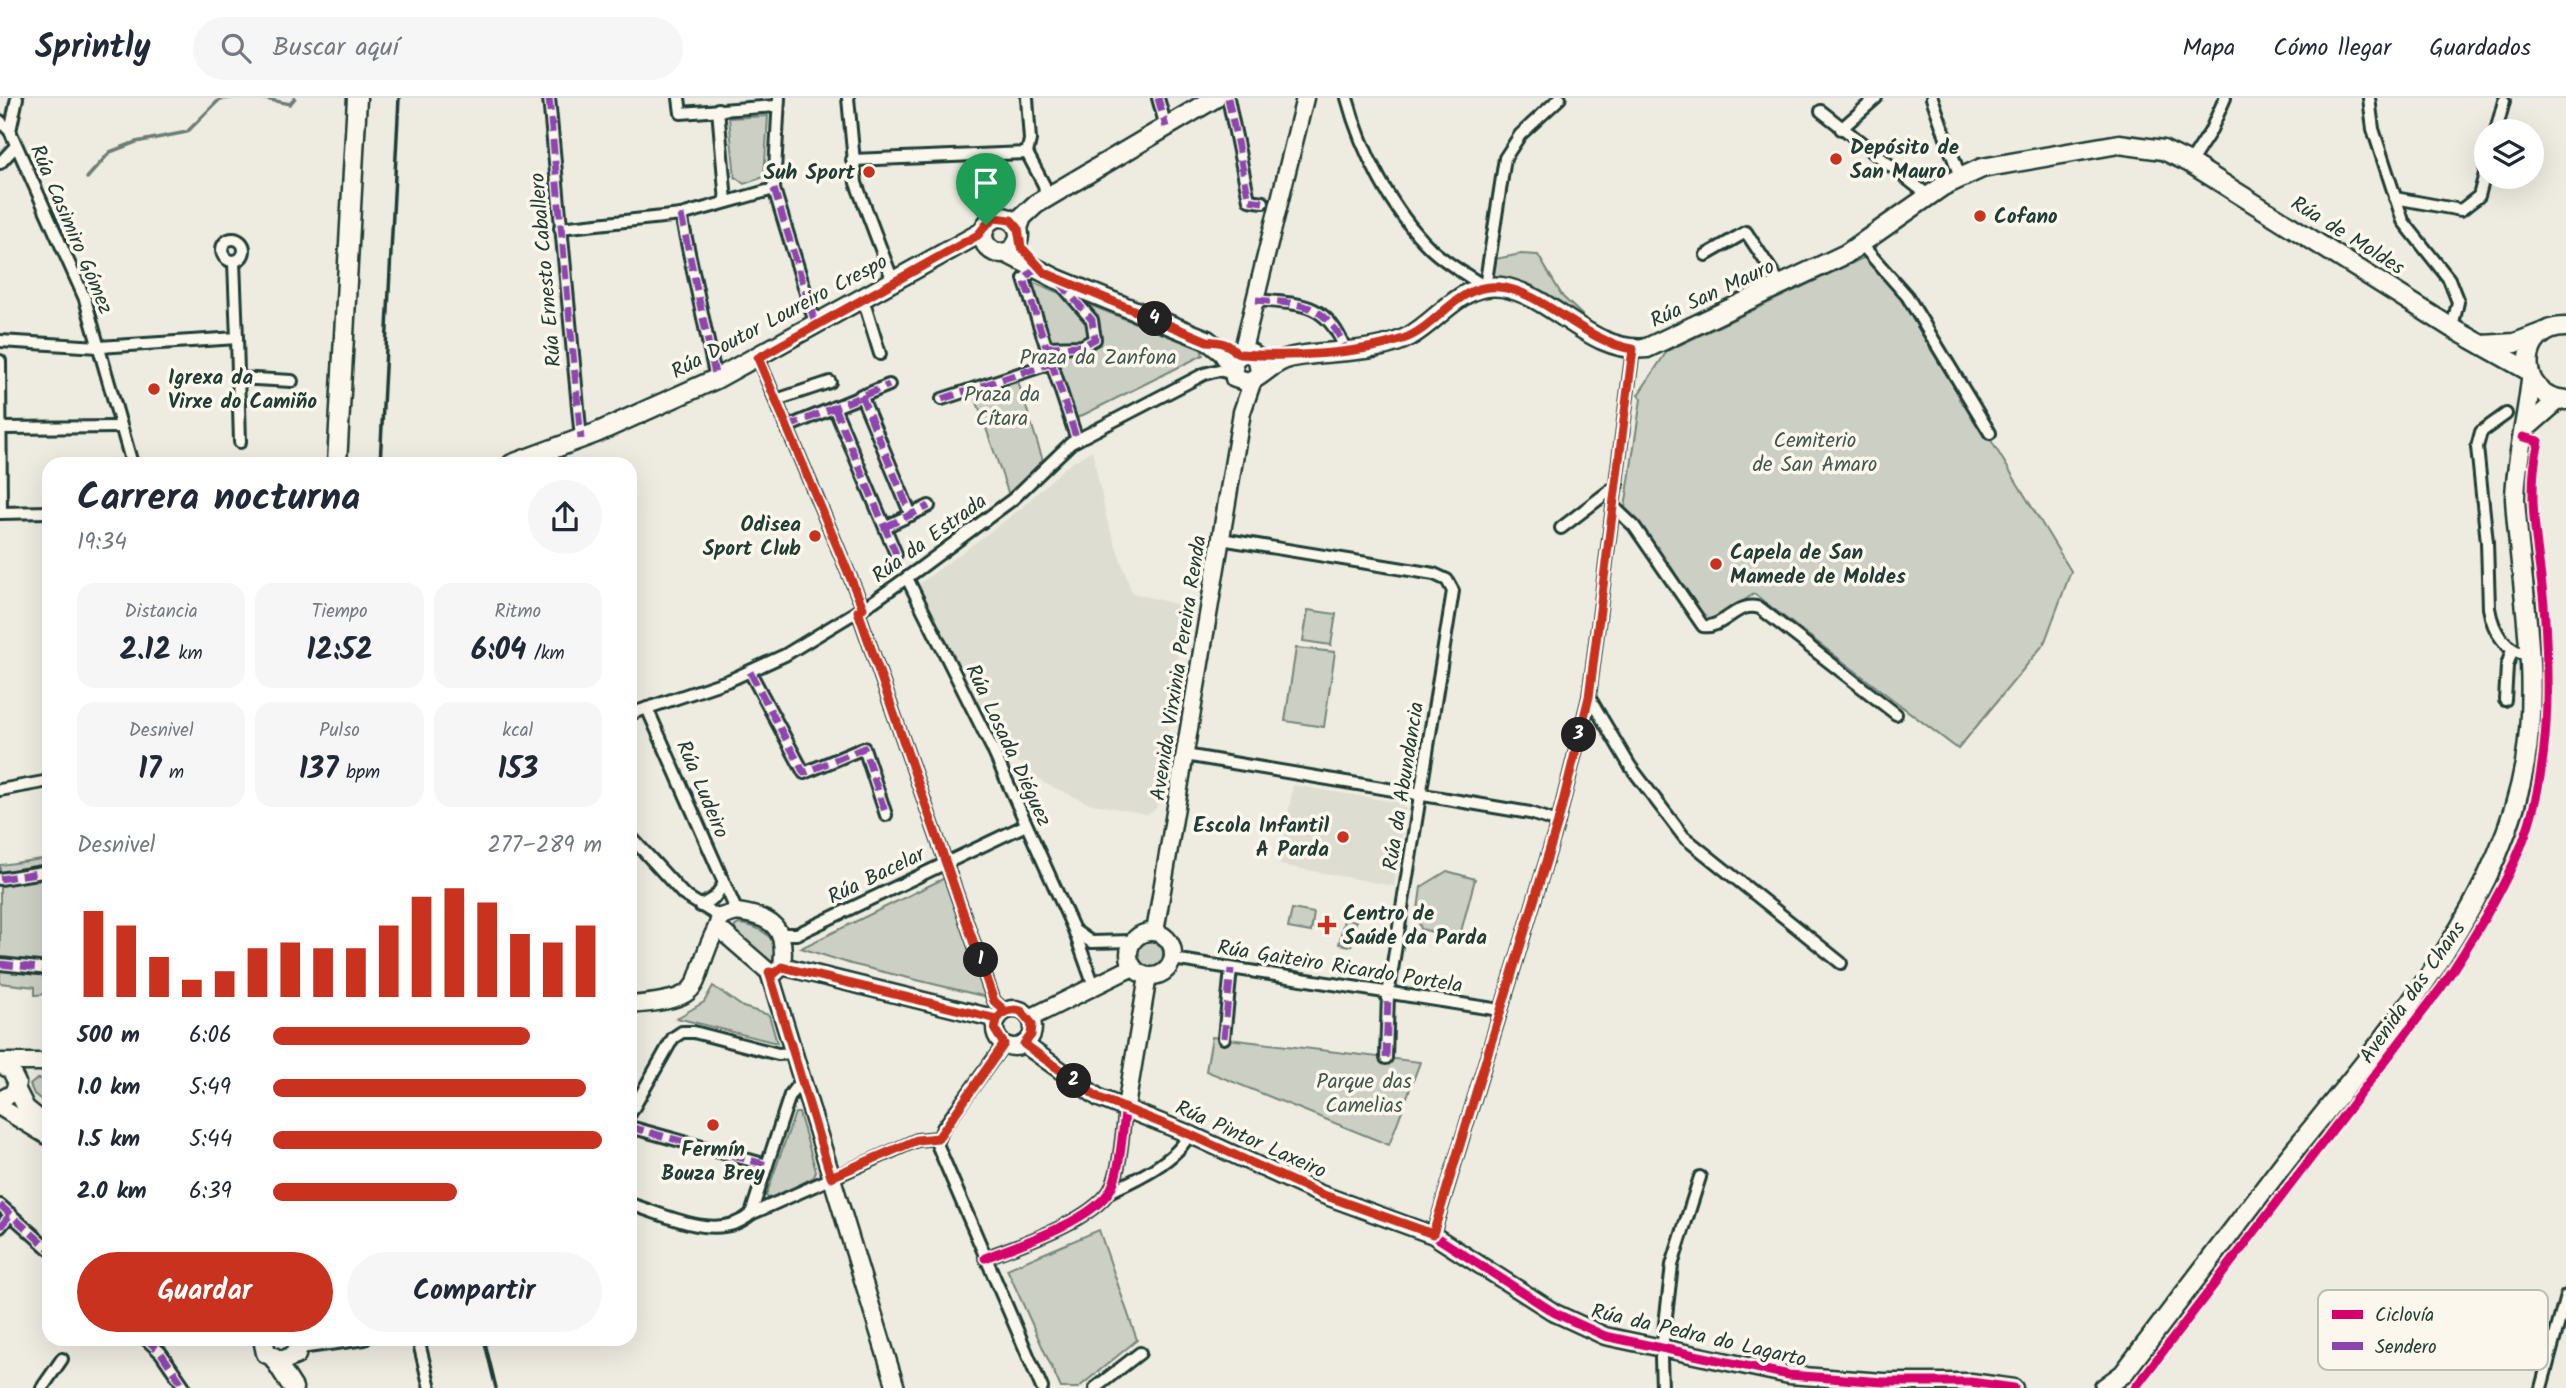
<!DOCTYPE html>
<html lang="es">
<head>
<meta charset="utf-8">
<style>
	body { margin:0; font-family:Kalam,sans-serif; background:#f6f6f7; color:#1f2937; height:100vh; display:flex; flex-direction:column; font-size:26px; white-space:nowrap }
	* { box-sizing:border-box; margin:0 }
	p { font-size:23px; color:#747a83 }
	.icon { flex:none; width:38px; height:38px; fill:none; stroke:currentColor; stroke-width:2; stroke-linecap:round; stroke-linejoin:round }
	.map { position:relative; flex:1; overflow:hidden }
	.side { position:absolute; left:42px; top:359px; width:595px; height:889px; display:flex; flex-direction:column; background:#fff; border-radius:21px; box-shadow:0 7px 28px #0002 }
	.side>* { flex:none }
	.tools { position:absolute; left:2474px; top:21px; display:grid; gap:14px }
	.tools a { display:grid; place-items:center; width:70px; height:70px; border-radius:50%; background:#fff; box-shadow:0 7px 28px #0002; font-size:35px }
	.pin { position:absolute; display:grid; place-items:center; width:60px; height:60px; color:#fff; margin:-72px -30px; border-radius:50% 50% 50% 0; rotate:-45deg; box-shadow:0 0 7px #0007 }
	.pin .icon { rotate:45deg }
	.km { position:absolute; width:35px; height:35px; margin:-18px; border-radius:50%; background:#222; color:#fff; font-size:19px; line-height:35px; text-align:center }
	.round { display:grid; place-items:center; flex:none; width:74px; height:74px; border-radius:37px; background:#f6f6f7 }
	.headline { display:flex; align-items:center; justify-content:space-between; height:119px; padding:0 35px }
	h1 { font-size:38px; font-weight:700; line-height:52px }
	.stats { display:grid; grid-template-columns:repeat(3,1fr); gap:10px; height:119px; padding:7px 35px }
	.stats div { display:grid; align-content:center; border-radius:18px; background:#f6f6f7; text-align:center }
	.stats b { font-size:30px; font-weight:700 }
	.stats small { font-size:19px; font-weight:400 }
	.stats p { font-size:19px }
	.chart { height:196px; padding:14px 35px }
	.chart p { display:flex; justify-content:space-between }
	.chart svg { width:100%; height:126px; margin-top:7px; stroke:#c8321e; stroke-width:6 }
	.button { display:flex; gap:14px; margin-top:auto; padding:14px 35px }
	.button a { flex:1; height:80px; border-radius:42px; background:#c8321e; color:#fff; font-size:28px; font-weight:700; line-height:80px; text-align:center }
	.button a+a { background:#f6f6f7; color:#1f2937 }
	ul { padding:0 35px; list-style:none; font-size:23px }
	li { display:grid; grid-template-columns:112px 84px 1fr; align-items:center; height:52px }
	li i { height:18px; border-radius:9px; background:#c8321e }
	header { display:flex; align-items:center; gap:42px; box-sizing:border-box; height:98px; padding:0 35px; background:#fff; border-bottom:2px solid #e0e1e3 }
	header strong { font-size:33px }
	nav { display:flex; gap:38px; margin-inline-start:auto; font-size:24px }
	.search { width:490px; height:63px; background:#f6f6f7; display:flex; align-items:center; gap:18px; box-sizing:border-box; padding:0 24px; border-radius:38px; color:#747a83; font-size:26px }
	.map>svg:first-child { display:block }
	.built { fill:#ddddd2 }
	.green { fill:#cbcfc4; stroke:#75867c; stroke-width:2 }
	.lines { fill:none; stroke-linecap:round; stroke-linejoin:round }
	.stream { stroke:#6c7d74; stroke-width:3.5 }
	.street-casing { stroke:#1f3d34; stroke-width:16 }
	.secondary-casing { stroke:#1f3d34; stroke-width:21 }
	.primary-casing { stroke:#1f3d34; stroke-width:23 }
	.street { stroke:#fbf7ec; stroke-width:10 }
	.secondary { stroke:#fbf7ec; stroke-width:16 }
	.primary { stroke:#fbf7ec; stroke-width:18 }
	.rail { stroke:#1f3d34; stroke-width:3.5 }
	.quiet { stroke:#8e44ad; stroke-width:7; stroke-dasharray:14 7; stroke-linecap:butt }
	.cycleway-casing { stroke:#fbf7ec; stroke-width:13 }
	.cycleway { stroke:#d6006c; stroke-width:9 }
	.route-casing { stroke:#fff; stroke-width:14 }
	.route { stroke:#c8321e; stroke-width:9 }
	.poi-dot { fill:#c8321e; stroke:#fbf7ec; stroke-width:2.5 }
	.labels { text-anchor:middle; stroke-width:7; stroke-linejoin:round; paint-order:stroke }
	.poi-label { font-size:21px; font-weight:bold; fill:#1f3d34; stroke:#fbf7ec; text-anchor:start }
	.street-label { font-size:21px; fill:#1f3d34; stroke:#fbf7ec }
	.park-label { font-size:21px; fill:#415a51; stroke:#fbf7ec }
	.key { fill:#fbf7ec; stroke:#b9bfb5; stroke-width:2 }
	.key-label { font-size:19px; fill:#1f3d34 }
</style>
</head>
<body>
<header>
<strong>Sprintly</strong>
<div class="search"><svg class="icon" aria-label="search" viewBox="0 0 24 24"><circle cx="10" cy="10" r="6"/><path d="M15 15l6 6"/></svg>Buscar aquí</div>
<nav><a>Mapa</a><a>Cómo llegar</a><a>Guardados</a></nav>
</header>
<div class="map">
<svg width="2566" height="1290" viewBox="0 0 2566 1290">
	<rect width="100%" height="100%" fill="#eeece1"/>
	<filter id="ink" filterUnits="userSpaceOnUse"><feTurbulence type="fractalNoise" baseFrequency=".0143" numOctaves="2"/><feDisplacementMap in="SourceGraphic" scale="14" xChannelSelector="R" yChannelSelector="G"/><feConvolveMatrix kernelMatrix="1 2 1 2 8 2 1 2 1" color-interpolation-filters="sRGB"/></filter>
	<g filter="url(#ink)">
		<g class="built">
			<path d="M1092,352L1107,422L1132,495L1184,508L1158,706L1154,713L1146,716L1088,705L1044,685L1028,670L1005,657L919,486L1019,412L1064,370Z"/>
			<path d="M1293,687L1401,705L1406,712L1394,788L1280,767Z"/>
		</g>
		<g class="green">
			<path d="M768,18L764,79L744,86L735,79L729,20Z"/>
			<path d="M1521,156L1538,157L1563,199L1582,217L1576,227L1498,189L1486,176L1490,162Z"/>
			<path d="M1865,159L1905,202L1961,295L1959,301L1963,306L1970,308L2071,473L2044,546L1958,651L1754,496L1709,525L1701,524L1675,485L1679,481L1668,464L1663,467L1625,410L1641,301L1638,297L1667,253Z"/>
			<path d="M1024,181L1201,251L1203,257L1071,323Z"/>
			<path d="M1016,277L1045,369L1011,403L973,292Z"/>
			<path d="M1308,512L1336,516L1331,547L1303,543Z"/>
			<path d="M1296,550L1335,554L1324,629L1285,623Z"/>
			<path d="M49,760V896L35,897V889L0,885V767Z"/>
			<path d="M1447,773L1475,781L1459,841L1421,831L1417,819L1421,789Z"/>
			<path d="M953,776L991,900L851,866L801,850Z"/>
			<path d="M1292,811L1314,815L1311,834L1288,830Z"/>
			<path d="M1344,821L1356,823L1351,848L1339,846Z"/>
			<path d="M739,826C760,828 780,839 774,863L768,865L735,833V828Z"/>
			<circle cx="1150" cy="856" r="13"/>
			<path d="M713,888L743,909L769,917L777,945L677,920L704,904Z"/>
			<path d="M1212,939L1420,964L1389,1047L1206,973Z"/>
			<path d="M49,980V1008L34,996L30,987L37,981Z"/>
			<path d="M795,1015H799L816,1073L814,1079L771,1102L766,1098Z"/>
			<path d="M1099,1132L1137,1242L1078,1290H1061L1007,1171Z"/>
		</g>
		<g class="lines">
			<g class="stream">
				<path d="M261,0L290,6L295,0"/>
				<path d="M87,80L110,54L136,44L187,34L220,1L232,0"/>
			</g>
			<g class="street-casing">
				<g id="street">
					<path d="M549,0L581,341"/>
					<path d="M679,0L681,15L776,8"/>
					<path d="M779,0L774,91L816,228"/>
					<path d="M848,0L856,85L893,183"/>
					<path d="M1158,0L1166,29"/>
					<path d="M1228,0L1249,102L1263,104"/>
					<path d="M1347,0C1361,53 1392,113 1431,151C1447,166 1467,177 1485,189L1505,60L1520,37L1560,0"/>
					<path d="M1932,0L1960,79"/>
					<path d="M2369,0L2373,31L2403,123L2449,181L2458,204L2452,230"/>
					<path d="M718,11L726,104"/>
					<path d="M1821,13L1929,98"/>
					<path d="M0,23L10,33L85,201L132,366"/>
					<path d="M1841,31L1876,0"/>
					<path d="M10,33L17,0"/>
					<path d="M2496,33L2504,3"/>
					<path d="M1027,55L1030,42L1027,0"/>
					<path d="M1027,55L1044,87L1046,99"/>
					<path d="M852,62L1027,55"/>
					<path d="M0,65L15,49"/>
					<path d="M2190,65L2210,34L2225,0"/>
					<path d="M2395,100L2461,112L2479,98L2487,68"/>
					<path d="M681,117L716,281"/>
					<path d="M560,130L681,117L774,91"/>
					<circle cx="233" cy="152" r="11"/>
					<path d="M1862,147L1907,198L1990,335"/>
					<path d="M1706,157L1746,134L1781,187"/>
					<path d="M1037,169L1024,181L1077,342"/>
					<path d="M863,201L880,256"/>
					<path d="M1256,202C1301,206 1327,204 1345,251"/>
					<path d="M237,240L240,344"/>
					<path d="M0,243L99,249L237,240L234,164"/>
					<path d="M1046,249L1082,248L1095,241L1092,222L1061,186"/>
					<path d="M758,260L863,510"/>
					<path d="M0,263L1,415"/>
					<path d="M238,280L292,283"/>
					<path d="M861,297L911,417"/>
					<path d="M942,301L1052,265"/>
					<path d="M776,302L830,284"/>
					<path d="M834,309L896,456"/>
					<path d="M2506,316L2481,334L2477,349L2487,444L2489,510C2493,534 2506,555 2531,557"/>
					<path d="M787,329L889,287"/>
					<path d="M0,330L121,329"/>
					<path d="M1614,409L1634,428L1703,528C1724,531 1737,502 1760,510L1896,616"/>
					<path d="M0,415L49,414"/>
					<path d="M885,429L929,408"/>
					<path d="M1561,430L1617,387"/>
					<path d="M1221,441L1434,476L1447,482L1453,493L1388,897L1386,960"/>
					<path d="M907,480L992,650L1074,832L1094,888"/>
					<path d="M858,513L994,903L1005,913"/>
					<path d="M750,574L804,675L864,650L886,717"/>
					<path d="M1589,599L1630,668L1684,739L1841,865"/>
					<path d="M2505,602L2507,568L2512,552"/>
					<path d="M647,610L737,814"/>
					<path d="M630,616L730,582L785,557L874,503L919,471L1013,401L1071,345L1204,276L1219,272L1233,276"/>
					<path d="M1185,657L1530,715L1558,724"/>
					<path d="M0,692L49,683"/>
					<path d="M630,738L684,797L720,819"/>
					<path d="M0,781L49,773"/>
					<path d="M700,808L715,799L723,787"/>
					<path d="M1074,832L1091,844L1133,843"/>
					<path d="M780,836H797L1026,727"/>
					<path d="M1173,861L1500,912"/>
					<path d="M0,866L49,871"/>
					<path d="M1224,940L1231,871"/>
					<path d="M1004,946L943,1030L937,1046L1042,1290"/>
					<path d="M630,1016L673,940L682,934H694L778,956L794,955"/>
					<path d="M630,1029L767,1067"/>
					<path d="M1109,1094C1135,1082 1177,1063 1189,1036"/>
					<path d="M630,1106C666,1117 718,1145 751,1116L790,997L802,981"/>
					<path d="M0,1107L49,1151"/>
					<path d="M751,1116L917,1042L938,1040"/>
					<path d="M0,1129L11,1116"/>
					<path d="M1433,1137L1558,724L1589,599L1633,251"/>
					<path d="M985,1160C1020,1146 1087,1125 1109,1094C1121,1076 1122,1031 1126,1009"/>
					<path d="M146,1241L161,1255L185,1290"/>
					<path d="M418,1241L430,1290"/>
					<path d="M300,1250L365,1241"/>
					<path d="M42,1290L62,1261"/>
					<path d="M1095,1290L1140,1255"/>
					<path d="M1662,1290L1661,1260L1672,1167L1700,1079"/>
					<path d="M2541,1290L2566,1198"/>
				</g>
			</g>
			<g class="secondary-casing">
				<g id="secondary">
					<path d="M1242,255L1305,0"/>
					<path d="M737,814C773,819 787,830 782,868L775,875L769,874L717,829L720,819Z"/>
					<circle cx="1151" cy="856" r="22"/>
					<path d="M1155,834L1242,314L1253,282"/>
					<path d="M782,868L997,921"/>
					<path d="M769,874L896,1290"/>
					<path d="M630,907C714,900 686,889 717,829"/>
					<circle cx="1014" cy="930" r="19"/>
					<path d="M1030,920L1133,869"/>
					<path d="M1024,946L1099,1000L1189,1036L1318,1095L1433,1137L1555,1215L1605,1238L1789,1277L1883,1284H1971L2014,1290"/>
					<path d="M0,964H49"/>
					<path d="M0,966L11,973L17,985L13,995L0,1002"/>
					<path d="M16,990L26,1010L47,1027"/>
					<path d="M0,1009L49,1039"/>
					<path d="M1126,1009L1148,878"/>
				</g>
			</g>
			<g class="primary-casing">
				<g id="primary">
					<circle cx="1001" cy="137" r="18"/>
					<path d="M1018,130L1022,119L1036,106L1215,0"/>
					<path d="M1006,155L1057,181L1207,242L1222,254L1231,267"/>
					<path d="M2566,229C2518,228 2514,299 2566,302"/>
					<path d="M2483,247L2515,245L2544,234"/>
					<path d="M1260,275L1258,261L1251,255H1242L1232,263L1235,280L1248,284C1263,278 1272,264 1289,260C1328,251 1375,257 1410,238C1440,221 1463,183 1502,189C1555,198 1590,256 1647,250L1846,156L1943,88L1982,70L2119,46L2163,52L2190,65L2452,230L2529,273"/>
					<path d="M2526,330L2558,302"/>
					<path d="M337,366L357,0"/>
					<path d="M512,366L596,335L716,281L984,133"/>
					<path d="M263,1241L266,1255L281,1263L296,1257L300,1241"/>
					<path d="M275,1262L293,1290"/>
					<path d="M2104,1290L2123,1276C2177,1206 2230,1135 2284,1065C2376,950 2499,814 2525,665C2540,575 2521,490 2515,401C2516,360 2527,322 2531,281"/>
				</g>
			</g>
			<use href="#street" class="street"/>
			<use href="#secondary" class="secondary"/>
			<use href="#primary" class="primary"/>
			<g class="rail">
				<path d="M380,366L399,0"/>
				<path d="M484,1241L496,1290"/>
			</g>
			<g class="quiet">
				<path d="M549,0L581,341"/>
				<path d="M1158,0L1166,29"/>
				<path d="M1228,0L1249,102L1263,104"/>
				<path d="M774,91L816,228"/>
				<path d="M681,117L716,281"/>
				<path d="M1037,169L1024,181L1077,342"/>
				<path d="M1256,202C1301,206 1327,204 1345,251"/>
				<path d="M1046,249L1082,248L1095,241L1092,222L1057,181"/>
				<path d="M861,297L911,417"/>
				<path d="M942,301L1052,265"/>
				<path d="M834,309L896,456"/>
				<path d="M787,329L889,287"/>
				<path d="M885,429L929,408"/>
				<path d="M750,574L804,675L864,650L886,717"/>
				<path d="M947,764L994,903L1005,913"/>
				<path d="M0,781L49,773"/>
				<path d="M0,866L49,871"/>
				<path d="M1224,940L1231,871"/>
				<path d="M1386,960L1388,897"/>
				<path d="M630,1029L767,1067"/>
				<path d="M0,1107L49,1151"/>
				<path d="M0,1129L11,1116"/>
				<path d="M146,1241L161,1255L185,1290"/>
			</g>
			<g class="cycleway-casing">
				<g id="cycleway">
					<path d="M1433,1137L1558,724L1589,599L1633,251"/>
					<path d="M985,1160C1020,1146 1087,1125 1109,1094C1121,1076 1122,1031 1126,1009L1318,1095L1433,1137L1555,1215L1605,1238L1789,1277L1883,1284H1971L2014,1290"/>
					<path d="M2135,1290L2441,890C2469,848 2495,806 2516,760C2551,683 2550,590 2544,507C2539,451 2525,399 2539,343L2523,339"/>
				</g>
			</g>
			<use href="#cycleway" class="cycleway"/>
		</g>
	</g>
	<g class="lines" filter="url(#ink)">
		<g class="route-casing">
			<path id="route" d="M986,127L978,137L758,260L863,510L858,513L994,903L1005,913L997,921L995,932L1004,946L938,1040L917,1042L831,1079L769,874L775,875L782,869L997,921C1004,913 1011,910 1021,913L1032,926L1031,937L1024,946L1099,1000L1189,1036L1318,1095L1433,1136L1558,724L1589,599L1633,251C1584,244 1543,193 1499,189C1457,185 1438,229 1403,241C1357,257 1287,259 1240,256C1235,256 1236,253 1232,250C1225,244 1216,244 1207,243L1045,175L1021,149L1018,130L1011,122L995,120L986,127"/>
		</g>
		<use href="#route" class="route"/>
	</g>
	<g class="poi-dot">
		<circle cx="1836" cy="61" r="7"/>
		<circle cx="869" cy="74" r="7"/>
		<circle cx="1980" cy="118" r="7"/>
		<circle cx="154" cy="291" r="7"/>
		<circle cx="815" cy="438" r="7"/>
		<circle cx="1716" cy="466" r="7"/>
		<circle cx="1343" cy="739" r="7"/>
		<path d="M1323.5 816.5h7v7h7v7h-7v7h-7v-7h-7v-7h7z"/>
		<circle cx="713" cy="1027" r="7"/>
	</g>
	<g class="labels">
		<g class="poi-label">
			<text x="1850" y="56">Depósito de<tspan x="1850" dy="24">San Mauro</tspan></text>
			<text x="855" y="81" text-anchor="end">Suh Sport</text>
			<text x="1994" y="125">Cofano</text>
			<text x="168" y="286">Igrexa da<tspan x="168" dy="24">Virxe do Camiño</tspan></text>
			<text x="801" y="433" text-anchor="end">Odisea<tspan x="801" dy="24">Sport Club</tspan></text>
			<text x="1730" y="461">Capela de San<tspan x="1730" dy="24">Mamede de Moldes</tspan></text>
			<text x="1329" y="734" text-anchor="end">Escola Infantil<tspan x="1329" dy="24">A Parda</tspan></text>
			<text x="1343" y="822">Centro de<tspan x="1343" dy="24">Saúde da Parda</tspan></text>
			<text x="713" y="1058" text-anchor="middle">Fermín<tspan x="713" dy="24">Bouza Brey</tspan></text>
		</g>
		<g class="street-label">
			<text transform="translate(72 131) rotate(67)" y="7">Rúa Casimiro Gómez</text>
			<text transform="translate(2348 137) rotate(32)" y="7">Rúa de Moldes</text>
			<text transform="translate(545 172) rotate(-95)" y="7">Rúa Ernesto Caballero</text>
			<text transform="translate(1712 195) rotate(-25)" y="7">Rúa San Mauro</text>
			<text transform="translate(779 218) rotate(-28)" y="7">Rúa Doutor Loureiro Crespo</text>
			<text transform="translate(929 440) rotate(-36)" y="7">Rúa da Estrada</text>
			<text transform="translate(1178 570) rotate(-81)" y="7">Avenida Virxinia Pereira Renda</text>
			<text transform="translate(1009 647) rotate(65)" y="7">Rúa Losada Diéguez</text>
			<text transform="translate(1403 688) rotate(-81)" y="7">Rúa da Abundancia</text>
			<text transform="translate(703 691) rotate(67)" y="7">Rúa Ludeiro</text>
			<text transform="translate(876 777) rotate(-26)" y="7">Rúa Bacelar</text>
			<text transform="translate(1340 868) rotate(9)" y="7">Rúa Gaiteiro Ricardo Portela</text>
			<text transform="translate(2412 894) rotate(-55)" y="7">Avenida das Chans</text>
			<text transform="translate(1251 1041) rotate(24)" y="7">Rúa Pintor Laxeiro</text>
			<text transform="translate(1699 1237) rotate(13)" y="7">Rúa da Pedra do Lagarto</text>
		</g>
		<g class="park-label">
			<text x="1098" y="266">Praza da Zanfona</text>
			<text x="1002" y="303">Praza da<tspan x="1002" dy="24">Cítara</tspan></text>
			<text x="1815" y="349">Cemiterio<tspan x="1815" dy="24">de San Amaro</tspan></text>
			<text x="1364" y="990">Parque das<tspan x="1364" dy="24">Camelias</tspan></text>
		</g>
	</g>
	<rect x="2318" y="1192" width="230" height="80" rx="10" class="key"/>
	<rect x="2332" y="1212" width="31" height="9" fill="#d6006c"/>
	<rect x="2332" y="1244" width="31" height="8" fill="#8e44ad"/>
	<g class="key-label">
		<text x="2375" y="1223">Ciclovía</text>
		<text x="2375" y="1255">Sendero</text>
	</g>
</svg>
<div class="tools">
<a><svg class="icon" aria-label="layers" viewBox="0 0 24 24"><path d="M12 4l9 5-9 5-9-5zM3 14l9 5 9-5"/></svg></a>
</div>
<div class="pin" style="left:986px;top:127px;background:#1e9e55"><svg class="icon" aria-label="arrive" viewBox="0 0 24 24"><path d="M6 21V4h12l-3 4 3 4H6"/></svg></div>
<b class="km" style="left:981px;top:862px">1</b>
<b class="km" style="left:1074px;top:983px">2</b>
<b class="km" style="left:1579px;top:637px">3</b>
<b class="km" style="left:1155px;top:221px">4</b>
<section class="side">
<div class="headline"><div><h1>Carrera nocturna</h1><p>19:34</p></div><a class="round"><svg class="icon" aria-label="share" viewBox="0 0 24 24"><path d="M12 15V3M7 8l5-5 5 5M5 13v7h14v-7"/></svg></a></div>
<div class="stats">
<div><p>Distancia</p><b>2.12<small> km</small></b></div>
<div><p>Tiempo</p><b>12:52</b></div>
<div><p>Ritmo</p><b>6:04<small> /km</small></b></div>
</div>
<div class="stats">
<div><p>Desnivel</p><b>17<small> m</small></b></div>
<div><p>Pulso</p><b>137<small> bpm</small></b></div>
<div><p>kcal</p><b>153</b></div>
</div>
<div class="chart"><p><span>Desnivel</span>277–289 m</p>
<svg viewBox="0 0 160 44" preserveAspectRatio="none"><path d="M5 44V14M15 44V19M25 44V30M35 44V38M45 44V35M55 44V27M65 44V25M75 44V27M85 44V27M95 44V19M105 44V9M115 44V6M125 44V11M135 44V22M145 44V25M155 44V19"/></svg>
</div>
<ul>
<li><b>500 m</b>6:06<i style="width:78%"></i></li>
<li><b>1.0 km</b>5:49<i style="width:95%"></i></li>
<li><b>1.5 km</b>5:44<i style="width:100%"></i></li>
<li><b>2.0 km</b>6:39<i style="width:56%"></i></li>
</ul>
<div class="button"><a>Guardar</a><a>Compartir</a></div>
</section>
</div>
</body>
</html>
